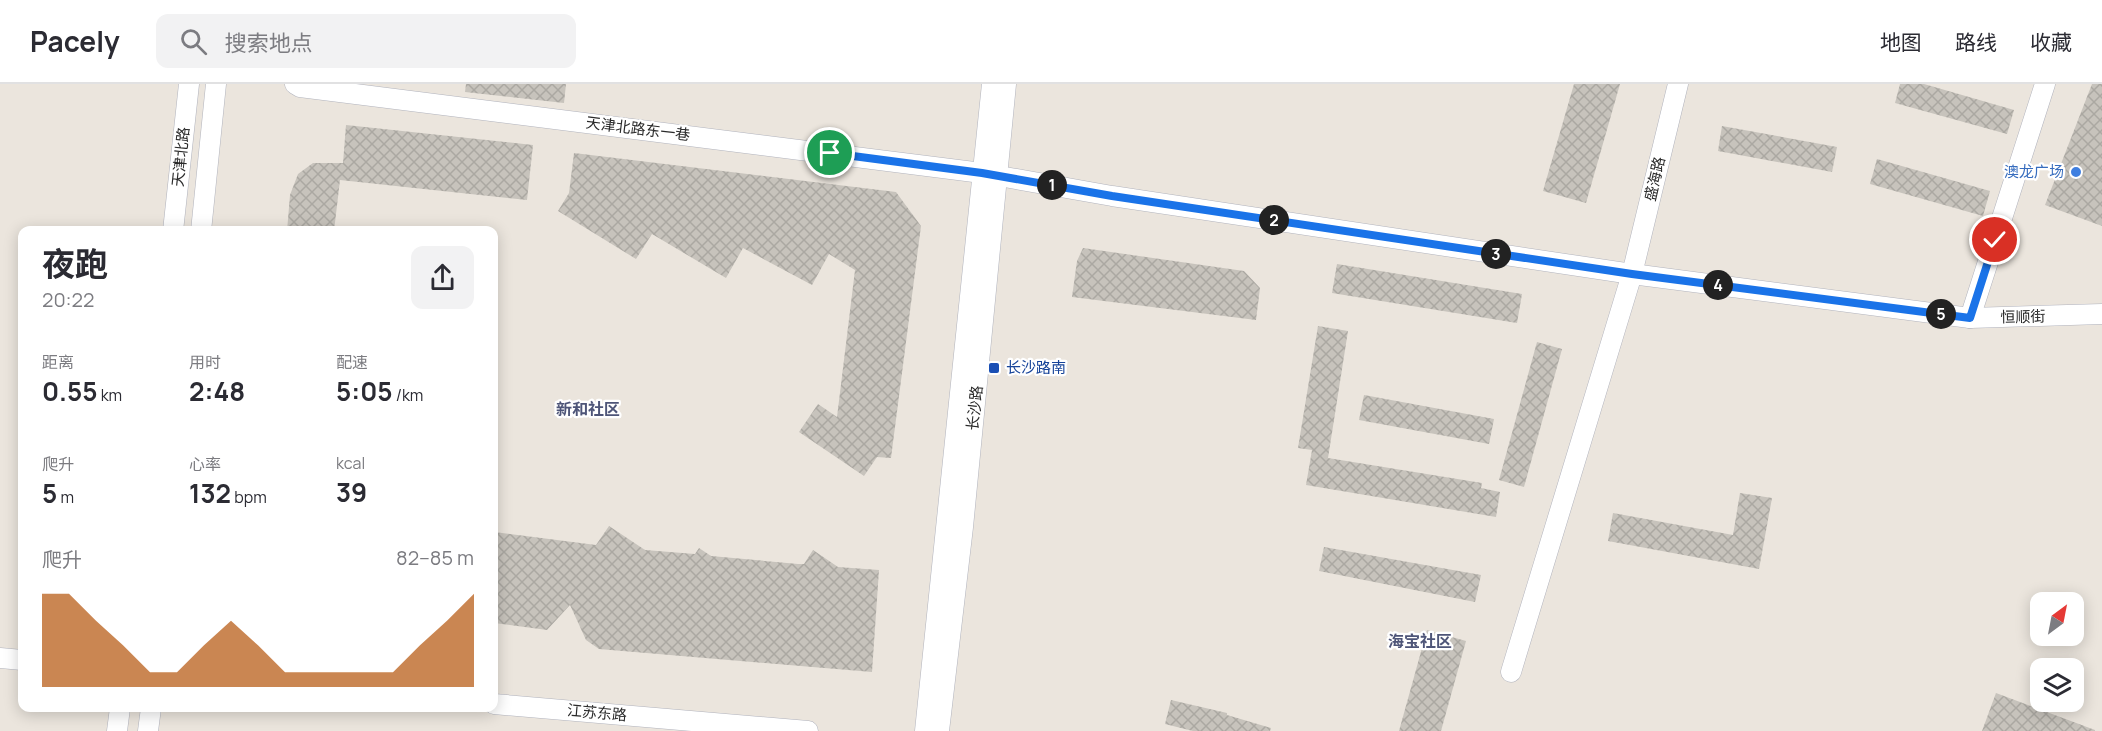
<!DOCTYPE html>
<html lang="zh">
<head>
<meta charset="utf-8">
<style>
	body { margin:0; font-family:Manrope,"Noto Sans SC",sans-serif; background:#f2f2f3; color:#2b2b33; height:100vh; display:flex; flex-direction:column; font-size:22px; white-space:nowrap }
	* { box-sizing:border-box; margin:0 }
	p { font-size:20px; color:#7c7c81 }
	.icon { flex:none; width:33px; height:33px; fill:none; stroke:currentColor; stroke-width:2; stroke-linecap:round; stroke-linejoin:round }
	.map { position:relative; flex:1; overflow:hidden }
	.panel { position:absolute; left:18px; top:142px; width:480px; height:486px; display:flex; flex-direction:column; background:#fff; border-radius:12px; box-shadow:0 3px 15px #0003 }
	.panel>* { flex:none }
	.needle { width:39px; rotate:32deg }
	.controls { position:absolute; left:2030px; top:508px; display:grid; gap:12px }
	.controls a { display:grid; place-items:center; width:54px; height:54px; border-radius:12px; background:#fff; box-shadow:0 3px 15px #0003; font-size:30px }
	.pin { position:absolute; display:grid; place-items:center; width:51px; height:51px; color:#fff; margin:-26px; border:3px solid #fff; border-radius:50%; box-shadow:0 2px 6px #0007 }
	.km { position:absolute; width:30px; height:30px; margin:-15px; border-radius:50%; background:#222; color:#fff; font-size:16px; line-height:30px; text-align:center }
	.round { display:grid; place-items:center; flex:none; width:63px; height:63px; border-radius:12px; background:#f2f2f3 }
	.overview { display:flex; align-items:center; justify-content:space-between; height:102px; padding:0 24px }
	h1 { font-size:33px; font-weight:700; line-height:45px }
	.figures { display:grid; grid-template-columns:repeat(3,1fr); gap:9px; height:102px; padding:6px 24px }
	.figures div { display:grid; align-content:center }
	.figures b { font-size:26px; font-weight:700 }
	.figures small { font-size:16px; font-weight:400 }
	.figures p { font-size:16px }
	.chart { height:168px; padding:12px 24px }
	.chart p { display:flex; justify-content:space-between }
	.chart svg { width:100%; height:108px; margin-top:6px; fill:#b45309; opacity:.7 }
	header { display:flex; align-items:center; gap:36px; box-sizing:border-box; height:84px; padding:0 30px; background:#fff; border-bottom:2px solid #e1e1e2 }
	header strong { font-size:28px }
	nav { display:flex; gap:33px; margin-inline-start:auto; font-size:21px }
	.search { width:420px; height:54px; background:#f2f2f3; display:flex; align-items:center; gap:15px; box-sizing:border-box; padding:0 21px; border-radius:12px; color:#7c7c81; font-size:22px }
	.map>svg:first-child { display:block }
	.building { fill:url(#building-cross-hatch) }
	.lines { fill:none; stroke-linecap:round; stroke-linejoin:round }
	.minor-casing { stroke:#b1b3bd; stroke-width:21 }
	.minor { stroke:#fff; stroke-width:20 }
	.route-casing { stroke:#fff; stroke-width:12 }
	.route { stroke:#1a73e8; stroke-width:8 }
	.shop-dot { fill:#3f7fe0; stroke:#fff; stroke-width:2 }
	.transit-dot { fill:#1a4fb4; stroke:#fff; stroke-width:2 }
	.labels { text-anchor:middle; stroke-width:4.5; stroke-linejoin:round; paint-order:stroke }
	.street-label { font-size:15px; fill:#2a2a2a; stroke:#fff }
	.shop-label { font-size:15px; fill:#366cbe; stroke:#fff; text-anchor:end }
	.transit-label { font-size:15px; fill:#164399; stroke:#fff; text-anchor:start }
	.neighbourhood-label { font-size:16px; font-weight:bold; fill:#4e5578; stroke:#fff }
</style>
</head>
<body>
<header>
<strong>Pacely</strong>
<div class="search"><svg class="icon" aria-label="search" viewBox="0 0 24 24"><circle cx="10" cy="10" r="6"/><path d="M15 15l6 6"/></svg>搜索地点</div>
<nav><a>地图</a><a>路线</a><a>收藏</a></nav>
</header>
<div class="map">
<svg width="2102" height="647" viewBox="0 0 2102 647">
	<defs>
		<pattern id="building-cross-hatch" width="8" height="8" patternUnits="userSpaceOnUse" patternTransform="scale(1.5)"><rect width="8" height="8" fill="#c7c3bc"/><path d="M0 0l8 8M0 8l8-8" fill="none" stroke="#aba8a2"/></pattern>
	</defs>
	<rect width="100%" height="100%" fill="#ebe5dd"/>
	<g class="building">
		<path d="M466,0H566L564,19L465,8Z"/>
		<path d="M1574,0H1620L1586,119L1543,107Z"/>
		<path d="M1900,0H1924L2014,26L2007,50L1895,19Z"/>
		<path d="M2092,0H2102V142L2045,121Z"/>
		<path d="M346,41L533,61L527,116L340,96L334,147H287L290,111L298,90L313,79H343Z"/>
		<path d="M1722,42L1837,63L1832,88L1718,67Z"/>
		<path d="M574,69L896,108L921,142L891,374L877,373L864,392L799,348L818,320L837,333L855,186L829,170L812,201L743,164L726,194L652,150L636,175L558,127L569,109Z"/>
		<path d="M1877,75L1990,107L1983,132L1870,100Z"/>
		<path d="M1083,164L1244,187L1260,204L1256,236L1072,213L1077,177Z"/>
		<path d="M1337,180L1522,210L1517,239L1332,209Z"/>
		<path d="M1318,242L1348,247L1328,374L1482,399L1481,404L1500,408L1496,433L1306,401L1312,366L1298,364Z"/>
		<path d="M1537,258L1562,265L1524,403L1499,396Z"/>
		<path d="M1364,311L1494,335L1489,360L1359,336Z"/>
		<path d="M1740,409L1772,414L1759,485L1608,457L1613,429L1733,451Z"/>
		<path d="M609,442L645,466L695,470L699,464L711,472L798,480H804L813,466L838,483L879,486L872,588L599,565L586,556L570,521L547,546L494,539V448L596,461Z"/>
		<path d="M1324,463L1481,491L1475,518L1319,487Z"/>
		<path d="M1427,546L1466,557L1441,647H1399Z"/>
		<path d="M1996,609L2095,646V647H1982Z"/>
		<path d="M1171,616L1227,629V631L1271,644L1270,647H1193L1165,640Z"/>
	</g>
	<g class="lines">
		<g class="minor-casing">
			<g id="minor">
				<path d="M295,0L300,3L982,89L1112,112L1632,190L1970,234L2102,230"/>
				<path d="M173,147L189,0"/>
				<path d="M201,147L216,0"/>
				<path d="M1970,234L2045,0"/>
				<path d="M0,574L22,576"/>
				<path d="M1511,588L1632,190L1678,0"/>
				<path d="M494,620L808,647"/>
				<path d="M117,647L120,624"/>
				<path d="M148,647L151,624"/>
				<path d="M925,647L992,0"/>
				<path d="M939,647L963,443L1006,0"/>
			</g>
		</g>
		<use href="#minor" class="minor"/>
	</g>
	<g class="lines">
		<g class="route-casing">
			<path id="route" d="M830,69L982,89L1112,112L1632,190L1970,234L1995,156"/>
		</g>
		<use href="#route" class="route"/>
	</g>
	<circle class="shop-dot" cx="2076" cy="88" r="6"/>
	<rect class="transit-dot" x="988" y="278" width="12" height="12" rx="3"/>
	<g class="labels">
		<g class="street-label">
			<text transform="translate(638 45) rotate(7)" y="5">天津北路东一巷</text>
			<text transform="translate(181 73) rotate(-84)" y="5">天津北路</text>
			<text transform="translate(1655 95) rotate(-77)" y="5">盛海路</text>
			<text transform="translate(2023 233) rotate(-1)" y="5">恒顺街</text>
			<text transform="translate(975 324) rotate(-84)" y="5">长沙路</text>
			<text transform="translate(597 629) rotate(5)" y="5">江苏东路</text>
		</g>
		<g class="shop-label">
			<text x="2064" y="93">澳龙广场</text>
		</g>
		<g class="transit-label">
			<text x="1006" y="289">长沙路南</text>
		</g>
		<g class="neighbourhood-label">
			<text x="588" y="331">新和社区</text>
			<text x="1420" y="563">海宝社区</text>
		</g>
	</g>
</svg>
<div class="controls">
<a><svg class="needle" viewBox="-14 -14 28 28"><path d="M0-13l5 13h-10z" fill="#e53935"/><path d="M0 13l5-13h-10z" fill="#7c7c81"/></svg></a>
<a><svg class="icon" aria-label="layers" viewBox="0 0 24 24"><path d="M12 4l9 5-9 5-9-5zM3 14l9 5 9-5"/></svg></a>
</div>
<div class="pin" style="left:830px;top:69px;background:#1e9e55"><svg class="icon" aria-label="arrive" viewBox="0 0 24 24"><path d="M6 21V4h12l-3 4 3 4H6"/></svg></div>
<div class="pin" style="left:1995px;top:156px;background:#d93025"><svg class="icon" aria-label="check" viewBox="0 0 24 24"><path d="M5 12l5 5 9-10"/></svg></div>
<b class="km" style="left:1052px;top:101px">1</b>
<b class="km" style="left:1274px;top:136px">2</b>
<b class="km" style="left:1496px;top:170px">3</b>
<b class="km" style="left:1718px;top:201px">4</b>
<b class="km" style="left:1941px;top:230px">5</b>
<section class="panel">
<div class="overview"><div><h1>夜跑</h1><p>20:22</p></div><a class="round"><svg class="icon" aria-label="share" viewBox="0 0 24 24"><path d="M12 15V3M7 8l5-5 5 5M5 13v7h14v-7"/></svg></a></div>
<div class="figures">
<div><p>距离</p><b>0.55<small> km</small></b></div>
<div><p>用时</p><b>2:48</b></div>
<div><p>配速</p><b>5:05<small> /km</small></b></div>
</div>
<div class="figures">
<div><p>爬升</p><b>5<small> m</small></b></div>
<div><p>心率</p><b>132<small> bpm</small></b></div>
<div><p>kcal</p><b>39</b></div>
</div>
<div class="chart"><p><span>爬升</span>82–85 m</p>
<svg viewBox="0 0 160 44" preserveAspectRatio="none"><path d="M0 44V6L10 6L20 17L30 27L40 38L50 38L60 27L70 17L80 27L90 38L100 38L110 38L120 38L130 38L140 27L150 17L160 6V44z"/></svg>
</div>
</section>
</div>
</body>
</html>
